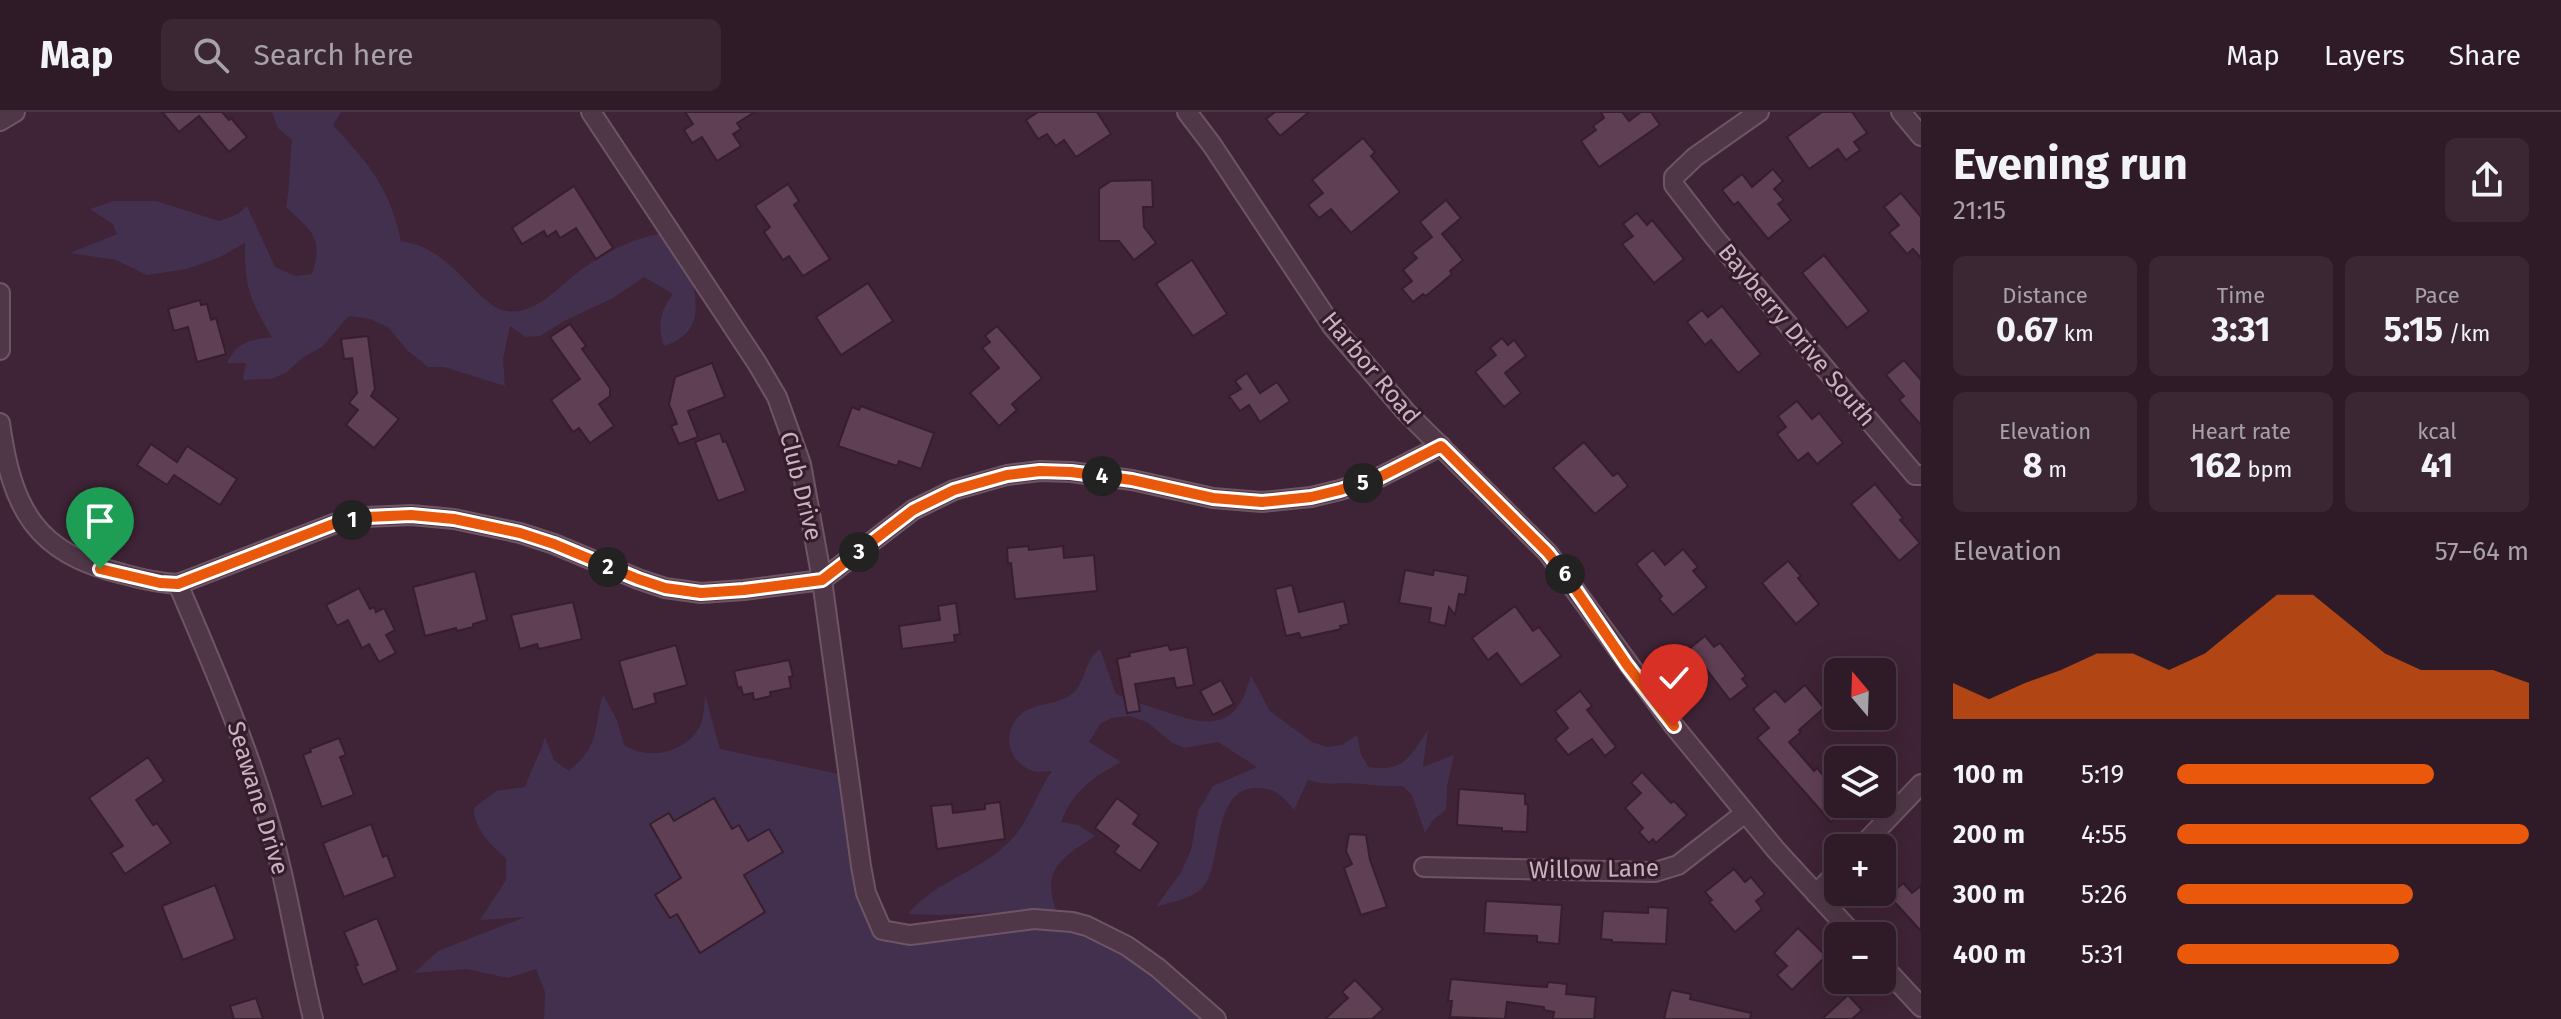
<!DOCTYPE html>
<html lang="en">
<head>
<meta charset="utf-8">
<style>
	body { margin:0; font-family:"Fira Sans",sans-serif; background:#3b2734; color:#f1f3f6; height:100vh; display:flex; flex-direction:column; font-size:30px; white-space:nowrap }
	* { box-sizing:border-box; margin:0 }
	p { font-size:26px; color:#a7a1a8 }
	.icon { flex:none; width:44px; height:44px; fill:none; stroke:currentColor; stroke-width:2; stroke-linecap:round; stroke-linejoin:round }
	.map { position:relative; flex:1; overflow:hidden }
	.drawer { display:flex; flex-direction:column; background:#2f1a28; width:640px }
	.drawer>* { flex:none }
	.needle { width:52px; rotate:341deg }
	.tools { position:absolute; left:1824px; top:546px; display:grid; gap:16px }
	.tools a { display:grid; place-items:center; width:72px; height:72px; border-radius:12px; background:#2f1a28; box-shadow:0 8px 32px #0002,0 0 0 2px #4a3845; font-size:40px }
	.pin { position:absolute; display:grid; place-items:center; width:68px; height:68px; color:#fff; margin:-82px -34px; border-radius:50% 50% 50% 0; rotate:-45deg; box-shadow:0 0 8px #0007 }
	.pin .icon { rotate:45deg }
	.km { position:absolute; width:40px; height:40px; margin:-20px; border-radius:50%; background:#222; color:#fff; font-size:22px; line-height:40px; text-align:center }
	.round { display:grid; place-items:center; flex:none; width:84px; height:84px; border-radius:12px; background:#3b2734 }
	.overview { display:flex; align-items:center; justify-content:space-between; height:136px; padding:0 32px }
	h1 { font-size:44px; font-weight:700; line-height:60px }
	.figures { display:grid; grid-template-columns:repeat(3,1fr); gap:12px; height:136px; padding:8px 32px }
	.figures div { display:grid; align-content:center; border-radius:12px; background:#3b2734; text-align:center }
	.figures b { font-size:34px; font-weight:700 }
	.figures small { font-size:22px; font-weight:400 }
	.figures p { font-size:22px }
	.chart { height:224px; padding:16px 32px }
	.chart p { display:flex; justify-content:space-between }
	.chart svg { width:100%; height:144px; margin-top:8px; fill:#ea580c; opacity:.7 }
	ul { padding:0 32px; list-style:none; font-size:26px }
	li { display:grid; grid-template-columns:128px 96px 1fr; align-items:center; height:60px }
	li i { height:20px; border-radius:10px; background:#ea580c }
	header { display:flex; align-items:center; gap:48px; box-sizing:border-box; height:112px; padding:0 40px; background:#2f1a28; border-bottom:2px solid #4a3845 }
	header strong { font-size:38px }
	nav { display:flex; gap:44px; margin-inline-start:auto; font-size:28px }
	.search { width:560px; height:72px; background:#3b2734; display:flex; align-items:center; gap:20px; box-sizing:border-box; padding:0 28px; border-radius:12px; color:#a7a1a8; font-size:30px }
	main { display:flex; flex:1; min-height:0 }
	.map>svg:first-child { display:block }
	.green { fill:#43304f }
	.building { fill:#5f3f54; stroke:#361e2d; stroke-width:2 }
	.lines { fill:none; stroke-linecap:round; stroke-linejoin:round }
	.minor-casing { stroke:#6d5564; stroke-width:22 }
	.minor { stroke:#4f3747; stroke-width:18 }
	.route-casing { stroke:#fff; stroke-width:16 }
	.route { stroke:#ea580c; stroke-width:10 }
	.labels { text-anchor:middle; stroke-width:6; stroke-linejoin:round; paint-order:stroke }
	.street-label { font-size:24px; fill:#cab3c1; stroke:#341c2b }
</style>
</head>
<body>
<header>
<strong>Map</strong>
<div class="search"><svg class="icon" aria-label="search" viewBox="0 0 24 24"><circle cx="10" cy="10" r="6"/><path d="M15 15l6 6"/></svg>Search here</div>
<nav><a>Map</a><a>Layers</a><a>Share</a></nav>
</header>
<main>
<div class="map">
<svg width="1921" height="907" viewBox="0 0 1921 907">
	<rect width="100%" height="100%" fill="#3f2336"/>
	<g class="green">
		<path d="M272,0H341L333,13C369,52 390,76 401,129C434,134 454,156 476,179C485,187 494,197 506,199C538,204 562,170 585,155C612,136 648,119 682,120C686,134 688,149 691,163C699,196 701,222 664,234C657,215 660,198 673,182L644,165L613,186L564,209L540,224L526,225L510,214L503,247L505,274L444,255H428L407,238L388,215L370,207L349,204L322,235L302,246L286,261L270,267L243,268L246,251H227C237,229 251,228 272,225C250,188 244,174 245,131L220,145L187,157L147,163L116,148L70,141L117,122L113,112L90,97L114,89H156L219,109L238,102L247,94L275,155L295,164L312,162C324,125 312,120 286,95C291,72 289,51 292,28L278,16Z"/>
		<path d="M1100,537L1116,582C1134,590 1145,593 1164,599C1186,606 1215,619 1235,598C1243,590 1247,575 1251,564L1270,599L1312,630L1327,635L1342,633L1357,623L1361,643L1369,655C1404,661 1411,643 1428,618L1423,655L1454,643L1447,674L1446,698L1433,708L1425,721L1412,683L1403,674C1382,675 1362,671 1341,671C1329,672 1321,672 1308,668L1294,698C1282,683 1274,675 1254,676C1214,678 1221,747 1206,771C1197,786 1172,790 1156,795L1181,760L1191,738L1198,699L1213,674L1257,655L1218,630L1185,636L1172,631L1147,610L1129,604L1111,606L1100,612L1089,630L1121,650C1092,666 1073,679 1061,710L1078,713L1095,724C1063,746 1041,756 1056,798L942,803L908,802C936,768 980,760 1010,729C1030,709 1036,681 1052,659C1046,659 1038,661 1033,659C1009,651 1001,623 1019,604C1033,589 1060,595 1075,579C1087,566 1084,548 1100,537Z"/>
		<path d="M603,583L617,608L624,633C648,649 686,641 700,614C704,605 704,593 705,583L720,637L849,664L875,810L896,820L1069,803L1219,907H544L545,880L536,857L508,866L467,857L414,861L438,839L525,805L480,808L506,768V746C491,734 473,715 474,696L496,679L525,675C531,657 540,643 545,625L554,648L569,659C602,630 592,621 603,583Z"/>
	</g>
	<g class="building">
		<path d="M162,0H222L229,8L231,6L247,25L229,40L199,4L179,20Z"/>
		<path d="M685,0H755L737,11L741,17L733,22L741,34L717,49L702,25L692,31L684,18L693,12Z"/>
		<path d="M1038,0H1097L1111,22L1076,45L1064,28L1056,34L1047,22L1038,27L1026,8Z"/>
		<path d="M1275,0H1309L1280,24L1266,7Z"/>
		<path d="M1601,0H1622L1629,9L1641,0H1651L1660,13L1599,55L1581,29L1596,18L1593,14L1604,6Z"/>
		<path d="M1822,0H1852L1867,21L1854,30L1860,38L1846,48L1838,37L1809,57L1787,25Z"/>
		<path d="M1363,26L1375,40L1371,44L1400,80L1351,121L1331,97L1319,106L1308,93L1323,81L1312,68Z"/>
		<path d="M1773,57L1783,69L1774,77L1784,88L1778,92L1791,108L1768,127L1738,90L1734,93L1722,78L1742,62L1752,75Z"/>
		<path d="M1152,68L1153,95H1143L1144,115L1156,131L1134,148L1119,129H1099V77L1111,69Z"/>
		<path d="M788,72L799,89L794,93L830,147L803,164L789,144L783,148L764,120L770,115L755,94Z"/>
		<path d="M574,74L613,136L596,147L576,116L560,126L556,119L547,125L544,119L522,132L512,116Z"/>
		<path d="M1901,81L1921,105V146L1913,137L1907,142L1889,121L1899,113L1884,95Z"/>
		<path d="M1446,88L1461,106L1442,122L1463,148L1450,159L1452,162L1426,184L1423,182L1413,190L1402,177L1412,169L1403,158L1417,146L1412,141L1432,125L1420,110Z"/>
		<path d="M1637,101L1647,113L1652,108L1684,147L1654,171L1622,132L1633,124L1623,112Z"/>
		<path d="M1824,143L1869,199L1847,216L1802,161Z"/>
		<path d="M1192,148L1227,202L1193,224L1156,172Z"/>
		<path d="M868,171L893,209L841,243L816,205Z"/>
		<path d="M200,188L201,193L207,192L211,208L216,206L226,242L197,250L188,215L174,219L168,197Z"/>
		<path d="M1722,194L1761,242L1738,261L1711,228L1705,233L1687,210L1702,198L1708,205Z"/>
		<path d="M570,212L586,234L582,237L610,276V284L599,292L614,314L590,331L579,316L573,320L551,288L580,267L550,225Z"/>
		<path d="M997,214L1042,266L1012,292L1017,298L999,314L970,281L999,256L982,236L990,230L985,224Z"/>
		<path d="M368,224L375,277L371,284L399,307L374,336L346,313L358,298L349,291L357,281L352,246L344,247L341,227Z"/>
		<path d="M1502,226L1508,233L1514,228L1526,244L1505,261L1521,281L1504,295L1475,260L1496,243L1490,236Z"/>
		<path d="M1904,248L1921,268V313L1899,288L1904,284L1886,263Z"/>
		<path d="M712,251L725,285L688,299L698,325L679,332L671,314L677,312L669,292L675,265Z"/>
		<path d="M1247,261L1260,281L1277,270L1290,289L1260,310L1249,293L1240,299L1229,284L1241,277L1235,269Z"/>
		<path d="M1797,289L1812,307L1819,301L1843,331L1817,352L1808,341L1798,349L1777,322L1786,315L1778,304Z"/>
		<path d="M861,294L934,321L921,357L899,349L897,354L838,334L852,295L859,298Z"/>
		<path d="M720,321L723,330L726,329L746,379L718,389L695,330Z"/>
		<path d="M1584,330L1613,364L1618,361L1628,374L1595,402L1553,356Z"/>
		<path d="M151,332L177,350L187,334L237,367L220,393L174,363L167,373L137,353Z"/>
		<path d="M1875,372L1903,406L1900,408L1920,431L1899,449L1851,392Z"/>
		<path d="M1028,434L1029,438L1063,434L1064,446L1094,443L1097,479L1015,487L1011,451L1008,452L1007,436Z"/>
		<path d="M1683,437L1698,455L1693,459L1707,475L1673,503L1659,487L1662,484L1636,452L1653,438L1665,453Z"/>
		<path d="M1788,449L1801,464L1798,466L1819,492L1796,512L1762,471Z"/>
		<path d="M1405,458L1433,463L1434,458L1468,464L1465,483L1459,482L1455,503L1449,495L1445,514L1429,510L1431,496L1399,491Z"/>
		<path d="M475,459L487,508L473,512V515L457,519L456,516L425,524L413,475Z"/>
		<path d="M1292,473L1299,500L1344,489L1349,512L1340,514L1341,517L1301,526L1299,521L1286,524L1275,477Z"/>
		<path d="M359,476L370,497L374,495L376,500L384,496L395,518L386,523L396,541L379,550L369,532L362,536L348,508L337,514L326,493Z"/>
		<path d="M573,490L582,527L539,537L537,532L520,537L511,503Z"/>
		<path d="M956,491L960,522L954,523L955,530L902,537L899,514L940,508L938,494Z"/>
		<path d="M1515,494L1533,519L1539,515L1561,544L1521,573L1497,541L1488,548L1472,526Z"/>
		<path d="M1705,524L1714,535L1720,531L1746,564L1742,567L1748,574L1730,588L1690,536Z"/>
		<path d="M676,533L687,573L654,582L656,591L633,598L619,549Z"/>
		<path d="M1168,533L1170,538L1187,535L1194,573L1176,576L1174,566L1135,572L1140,599L1127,601L1117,547L1130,544L1129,541Z"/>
		<path d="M789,548L793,564L789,565L791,576L770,580L771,584L754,588L753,581L743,583L741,575L738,576L734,559Z"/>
		<path d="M1221,568L1234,592L1213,603L1200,579Z"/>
		<path d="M1805,573L1824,596L1799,618L1801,620L1789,630L1814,659L1817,656L1827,668L1838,658V695L1843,700L1831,710L1757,626L1769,616L1753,597L1775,579L1785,590Z"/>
		<path d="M1580,579L1592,594L1587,598L1616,635L1605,644L1592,627L1568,643L1555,627L1568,616L1555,599Z"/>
		<path d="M339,626L346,643L340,645L354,683L322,695L303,643L311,640L310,637Z"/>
		<path d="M148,645L164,669L136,688L153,713L157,711L171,731L125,762L111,741L123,734L89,686Z"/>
		<path d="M1642,660L1671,691L1674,689L1687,703L1656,731L1653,727L1649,731L1639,720L1643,716L1625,696L1641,681L1631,671Z"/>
		<path d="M1459,677L1525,682V692L1528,693L1527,720L1502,719V716L1457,713Z"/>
		<path d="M714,686L732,717L739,713L748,729L769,717L783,740L744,763L765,800L700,841L677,802L670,806L655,783L681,766L650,712L669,701L674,709Z"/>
		<path d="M1117,686L1139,703L1133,712L1159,731L1140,759L1114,740L1119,734L1095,716Z"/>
		<path d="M1000,690L1005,727L937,737L931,694L952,692L953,701L985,697V692Z"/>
		<path d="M371,712L383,745L387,743L395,765L344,785L323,731Z"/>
		<path d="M1349,722L1366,723L1370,748L1387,795L1361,803L1344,756L1352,752L1346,739Z"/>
		<path d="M1734,757L1745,770L1751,765L1765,782L1756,789L1762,797L1735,820L1709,790L1712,788L1705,780Z"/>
		<path d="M1903,771L1912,781L1921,774V819L1889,784Z"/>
		<path d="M215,773L235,827L183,848L162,794Z"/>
		<path d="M1486,789L1562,793L1559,832L1537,830V824L1484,821Z"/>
		<path d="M1648,795L1668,796L1666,832L1612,830V828L1601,827L1603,799L1648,801Z"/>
		<path d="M377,806L398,858L363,873L355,854L358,853L344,820Z"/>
		<path d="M1798,816L1826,844L1792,878L1777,863L1787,854L1774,841Z"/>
		<path d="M1451,867L1530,874L1547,875L1548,870L1567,872L1566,882L1596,885L1594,907H1553L1554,900L1544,898V895L1507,890L1505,907L1450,905L1452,889H1448Z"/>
		<path d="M1355,868L1383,897L1372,907H1325L1348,886L1342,880Z"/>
		<path d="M1671,878L1691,882L1690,887L1751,901L1750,907H1664Z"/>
		<path d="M1848,883L1862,898L1852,907H1822Z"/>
		<path d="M256,886L263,907H234L230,894Z"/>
	</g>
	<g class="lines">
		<g class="minor-casing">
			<g id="minor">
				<path d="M591,0L757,251L777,285L801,352L822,468L861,754L866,781L882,818L910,823L1034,807L1072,810L1087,814L1127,834L1158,856L1216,907"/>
				<path d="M1187,0L1212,33L1332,214L1406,300L1548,441L1674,614L1776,738L1855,824"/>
				<path d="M1759,0L1695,45L1674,65V73L1715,126L1915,363H1921"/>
				<path d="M1901,0L1921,24"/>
				<path d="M0,9L15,0"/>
				<path d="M0,181V238"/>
				<path d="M0,311C12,397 35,441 123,462C141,467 159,471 178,472L336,411L367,405L411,403L454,407L520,421L554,432L638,467L665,476L701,481L744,478L822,468L913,398L954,378L1007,363L1040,359L1071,360L1132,368L1213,386L1262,390L1311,385L1340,378L1380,365L1441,334"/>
				<path d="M178,472C209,545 241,618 264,693C286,764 296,836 313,907"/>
				<path d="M1860,736L1921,672"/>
				<path d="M1424,755L1655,760L1678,753L1745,701"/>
				<path d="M1816,782L1838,759"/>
				<path d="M1882,853L1921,895"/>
			</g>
		</g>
		<use href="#minor" class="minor"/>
	</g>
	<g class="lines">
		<g class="route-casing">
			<path id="route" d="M100,457L160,471L178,472L336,411L367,405L411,403L454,407L520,421L554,432L638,467L665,476L701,481L744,478L822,468L913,398L954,378L1007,363L1040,359L1071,360L1132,368L1213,386L1262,390L1311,385L1340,378L1380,365L1441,334L1548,441L1569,468L1627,553L1674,614"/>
		</g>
		<use href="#route" class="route"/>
	</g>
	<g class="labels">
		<g class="street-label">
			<text transform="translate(1797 223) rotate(50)" y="8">Bayberry Drive South</text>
			<text transform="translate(1371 256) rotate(50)" y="8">Harbor Road</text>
			<text transform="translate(801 374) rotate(76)" y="8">Club Drive</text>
			<text transform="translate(258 686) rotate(73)" y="8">Seawane Drive</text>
			<text transform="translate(1594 757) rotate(-1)" y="8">Willow Lane</text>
		</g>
	</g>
</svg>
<div class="tools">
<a><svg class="needle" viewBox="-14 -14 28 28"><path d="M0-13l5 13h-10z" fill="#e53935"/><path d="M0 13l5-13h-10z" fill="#a7a1a8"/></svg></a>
<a><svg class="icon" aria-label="layers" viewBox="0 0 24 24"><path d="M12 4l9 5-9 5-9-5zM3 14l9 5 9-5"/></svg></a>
<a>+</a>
<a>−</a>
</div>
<div class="pin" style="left:100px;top:457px;background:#1e9e55"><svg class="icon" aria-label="arrive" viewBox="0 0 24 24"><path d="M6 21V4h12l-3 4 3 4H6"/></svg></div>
<div class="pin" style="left:1674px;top:614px;background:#d93025"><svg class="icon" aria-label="check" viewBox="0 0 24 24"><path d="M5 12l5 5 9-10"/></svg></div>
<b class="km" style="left:352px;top:408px">1</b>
<b class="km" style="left:608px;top:455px">2</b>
<b class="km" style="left:859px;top:440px">3</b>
<b class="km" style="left:1102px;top:364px">4</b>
<b class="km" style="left:1363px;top:371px">5</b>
<b class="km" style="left:1565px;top:462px">6</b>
</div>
<section class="drawer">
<div class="overview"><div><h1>Evening run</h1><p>21:15</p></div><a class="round"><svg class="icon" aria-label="share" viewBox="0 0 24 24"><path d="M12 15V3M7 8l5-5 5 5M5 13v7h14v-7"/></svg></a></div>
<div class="figures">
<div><p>Distance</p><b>0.67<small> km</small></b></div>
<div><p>Time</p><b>3:31</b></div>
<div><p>Pace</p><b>5:15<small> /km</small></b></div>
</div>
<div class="figures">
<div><p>Elevation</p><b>8<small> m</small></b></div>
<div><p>Heart rate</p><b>162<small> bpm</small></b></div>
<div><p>kcal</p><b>41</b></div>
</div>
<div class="chart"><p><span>Elevation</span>57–64 m</p>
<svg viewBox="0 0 160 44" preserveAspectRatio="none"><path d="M0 44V33L10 38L20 33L30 29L40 24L50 24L60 29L70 24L80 15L90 6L100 6L110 15L120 24L130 29L140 29L150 29L160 33V44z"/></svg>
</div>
<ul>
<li><b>100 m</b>5:19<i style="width:73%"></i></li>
<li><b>200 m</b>4:55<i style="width:100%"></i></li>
<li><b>300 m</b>5:26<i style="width:67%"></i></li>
<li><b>400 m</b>5:31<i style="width:63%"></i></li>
</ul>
</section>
</main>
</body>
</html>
